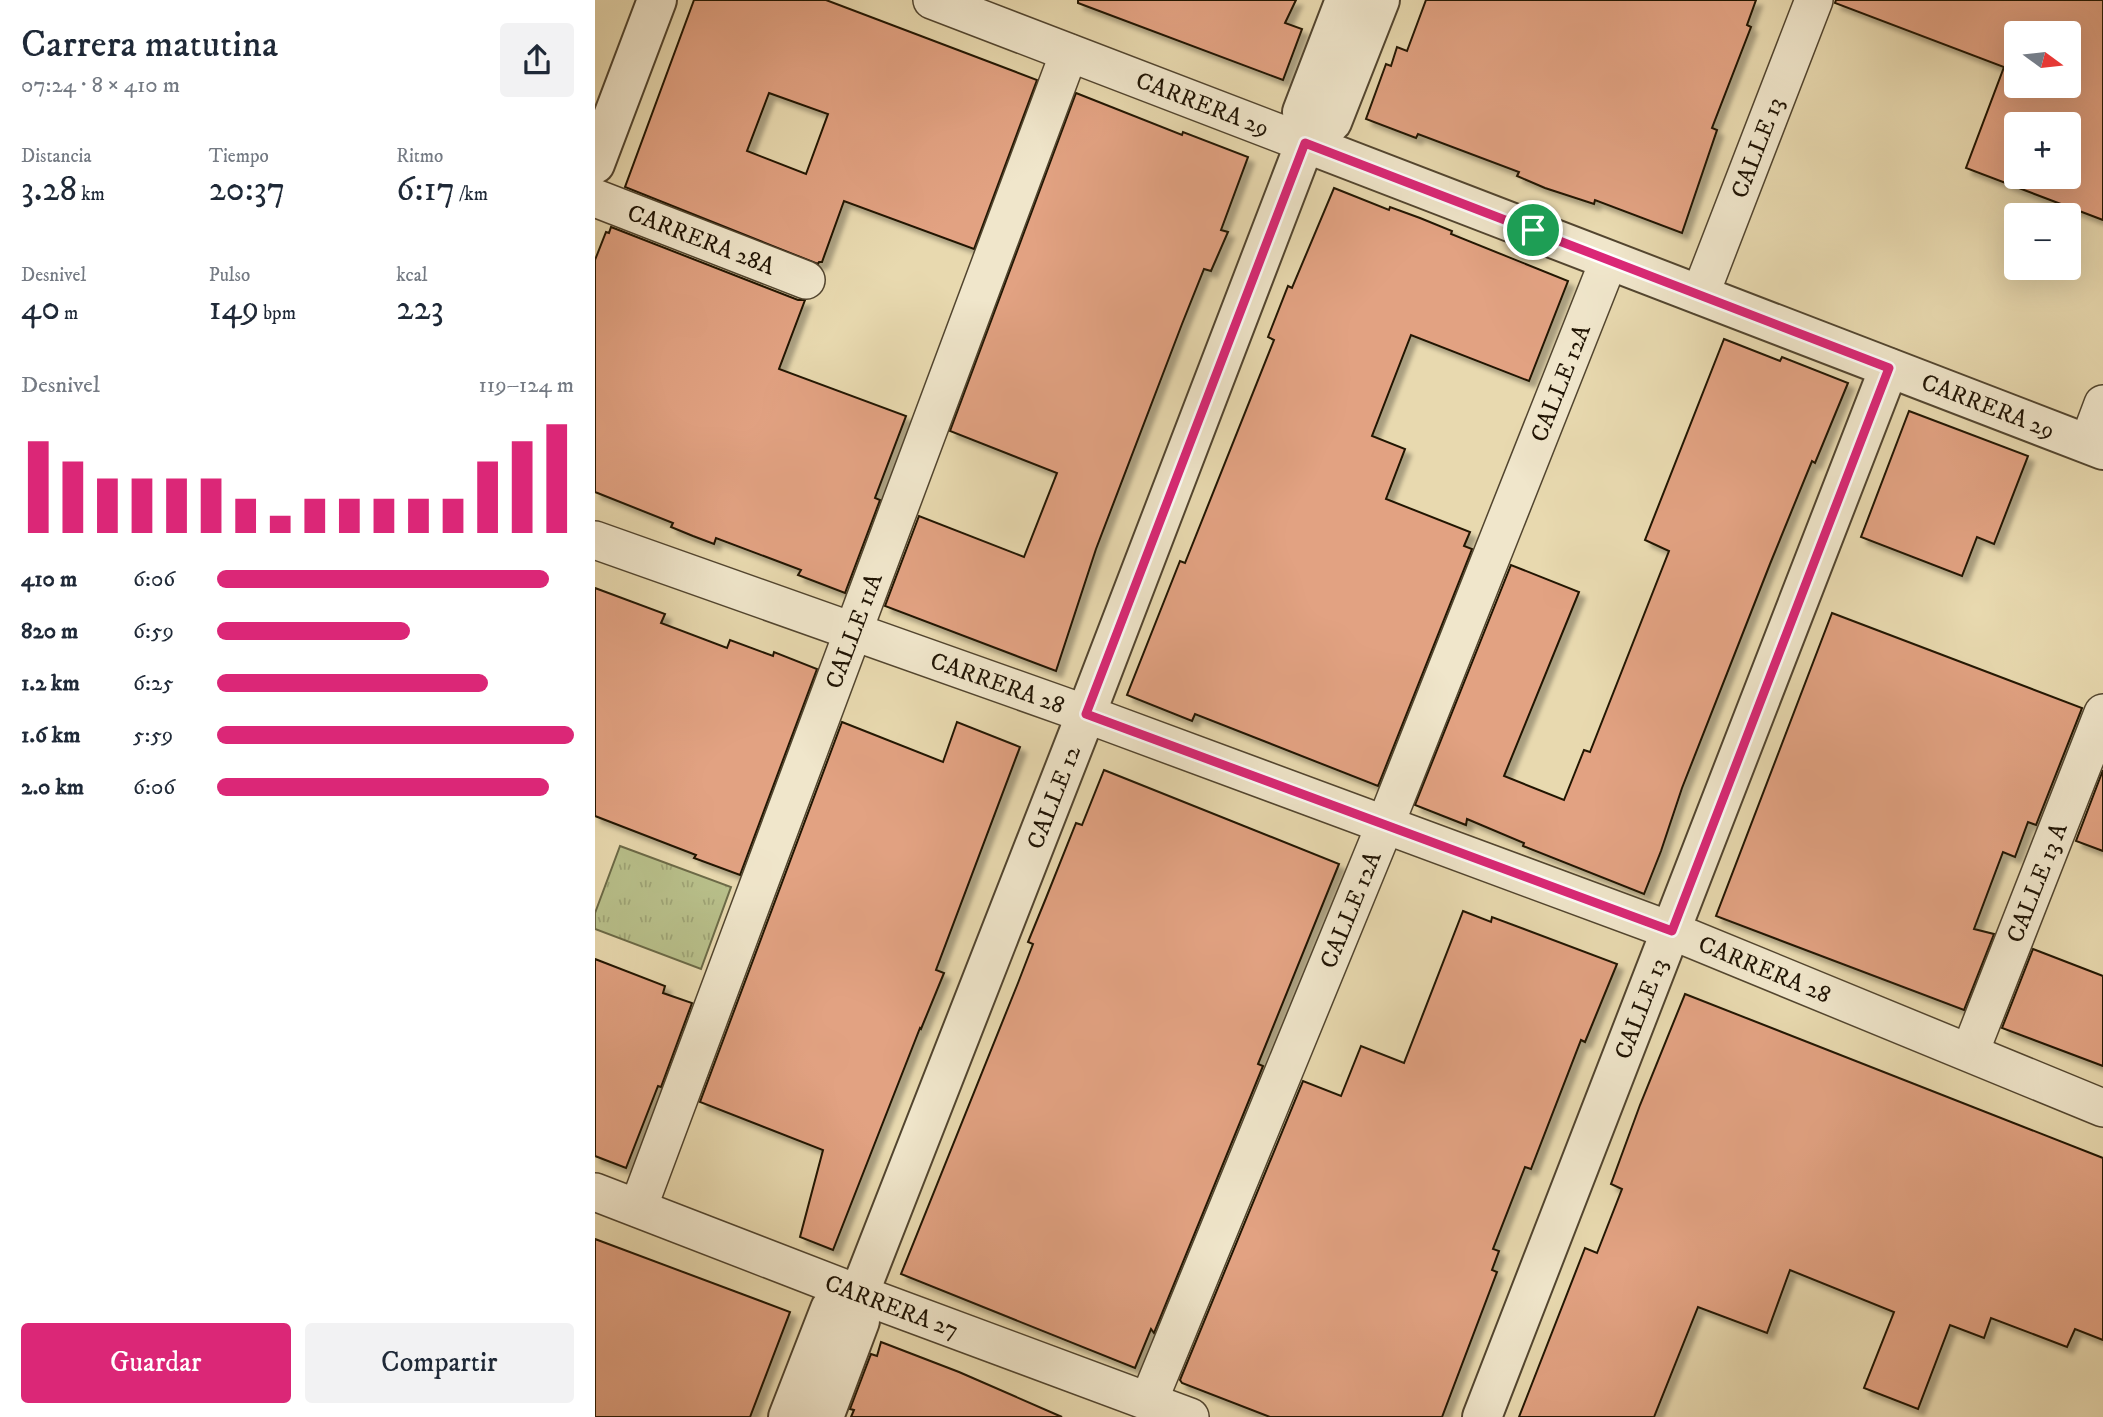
<!DOCTYPE html>
<html lang="es">
<head>
<meta charset="utf-8">
<style>
	body { margin:0; font-family:"IM FELL DW Pica",serif; background:#f2f2f3; color:#1f2937; height:100vh; display:flex; flex-direction:column; font-size:26px; white-space:nowrap }
	* { box-sizing:border-box; margin:0 }
	p { font-size:23px; color:#747a83 }
	.icon { flex:none; width:38px; height:38px; fill:none; stroke:currentColor; stroke-width:2; stroke-linecap:round; stroke-linejoin:round }
	.map { position:relative; flex:1; overflow:hidden }
	.side { display:flex; flex-direction:column; background:#fff; width:595px }
	.side>* { flex:none }
	.needle { width:46px; rotate:105deg }
	.controls { position:absolute; left:1409px; top:21px; display:grid; gap:14px }
	.controls a { display:grid; place-items:center; width:77px; height:77px; border-radius:7px; background:#fff; box-shadow:0 7px 28px #0002; font-size:35px }
	.pin { position:absolute; display:grid; place-items:center; width:60px; height:60px; color:#fff; margin:-30px; border:4px solid #fff; border-radius:50%; box-shadow:0 2px 7px #0007 }
	.round { display:grid; place-items:center; flex:none; width:74px; height:74px; border-radius:7px; background:#f2f2f3 }
	.summary { display:flex; align-items:center; justify-content:space-between; height:119px; padding:0 21px }
	h1 { font-size:38px; font-weight:600; line-height:52px }
	.figures { display:grid; grid-template-columns:repeat(3,1fr); gap:10px; height:119px; padding:7px 21px }
	.figures div { display:grid; align-content:center }
	.figures b { font-size:35px; font-weight:600 }
	.figures small { font-size:19px; font-weight:400 }
	.figures p { font-size:19px }
	.chart { height:196px; padding:14px 21px }
	.chart p { display:flex; justify-content:space-between }
	.chart svg { width:100%; height:126px; margin-top:7px; stroke:#db2777; stroke-width:6 }
	.cta { display:flex; gap:14px; margin-top:auto; padding:14px 21px }
	.cta a { flex:1; height:80px; border-radius:7px; background:#db2777; color:#fff; font-size:28px; font-weight:600; line-height:80px; text-align:center }
	.cta a+a { background:#f2f2f3; color:#1f2937 }
	ul { padding:0 21px; list-style:none; font-size:23px }
	li { display:grid; grid-template-columns:112px 84px 1fr; align-items:center; height:52px }
	li i { height:18px; border-radius:9px; background:#db2777 }
	main { display:flex; flex:1; min-height:0 }
	.map>svg:first-child { display:block }
	.grass { fill:url(#grass-tufts); stroke:#6c6a47; stroke-width:2 }
	.building { fill:#e2a282; stroke:#201404; stroke-width:2; fill-rule:evenodd; filter:url(#shadow) }
	.lines { fill:none; stroke-linecap:round; stroke-linejoin:round }
	.minor-casing { stroke:#52452f; stroke-width:40 }
	.tertiary-casing { stroke:#52452f; stroke-width:42 }
	.minor { stroke:#f0e6cb; stroke-width:37 }
	.tertiary { stroke:#f0e6cb; stroke-width:38 }
	.route-casing { stroke:#fff; stroke-width:14 }
	.route { stroke:#db2777; stroke-width:9 }
	.labels { text-anchor:middle; stroke-width:5; stroke-linejoin:round; paint-order:stroke }
	.street-label { font-size:24px; fill:#201404; stroke:#f0e6cb }
</style>
</head>
<body>
<main>
<section class="side">
<div class="summary"><div><h1>Carrera matutina</h1><p>07:24 · 8 × 410 m</p></div><a class="round"><svg class="icon" aria-label="share" viewBox="0 0 24 24"><path d="M12 15V3M7 8l5-5 5 5M5 13v7h14v-7"/></svg></a></div>
<div class="figures">
<div><p>Distancia</p><b>3.28<small> km</small></b></div>
<div><p>Tiempo</p><b>20:37</b></div>
<div><p>Ritmo</p><b>6:17<small> /km</small></b></div>
</div>
<div class="figures">
<div><p>Desnivel</p><b>40<small> m</small></b></div>
<div><p>Pulso</p><b>149<small> bpm</small></b></div>
<div><p>kcal</p><b>223</b></div>
</div>
<div class="chart"><p><span>Desnivel</span>119–124 m</p>
<svg viewBox="0 0 160 44" preserveAspectRatio="none"><path d="M5 44V12M15 44V19M25 44V25M35 44V25M45 44V25M55 44V25M65 44V32M75 44V38M85 44V32M95 44V32M105 44V32M115 44V32M125 44V32M135 44V19M145 44V12M155 44V6"/></svg>
</div>
<ul>
<li><b>410 m</b>6:06<i style="width:93%"></i></li>
<li><b>820 m</b>6:59<i style="width:54%"></i></li>
<li><b>1.2 km</b>6:25<i style="width:76%"></i></li>
<li><b>1.6 km</b>5:59<i style="width:100%"></i></li>
<li><b>2.0 km</b>6:06<i style="width:93%"></i></li>
</ul>
<div class="cta"><a>Guardar</a><a>Compartir</a></div>
</section>
<div class="map">
<svg width="1508" height="1417" viewBox="0 0 1508 1417">
	<defs>
		<pattern id="grass-tufts" width="24" height="20" patternUnits="userSpaceOnUse" patternTransform="scale(1.75)"><rect width="24" height="20" fill="#b8bf8a"/><path d="M3 7l-1-3M5 7V3M7 7l1-3M15 17l-1-3M17 17v-4M19 17l1-3" fill="none" stroke="#9ea375"/></pattern>
		<filter id="shadow"><feDropShadow dx="6" dy="6" stdDeviation="2" flood-color="#0004"/></filter>
	</defs>
	<rect width="100%" height="100%" fill="#e8d9af"/>
	<filter id="stains"><feTurbulence type="fractalNoise" baseFrequency=".00286" numOctaves="4"/><feColorMatrix values="0 0 0 0 .2 0 0 0 0 .09 0 0 0 0 .02 0 0 0 .5 -.17"/></filter>
	<radialGradient id="worn" r=".72"><stop offset=".6" stop-color="#630" stop-opacity="0"/><stop offset="1" stop-color="#630" stop-opacity=".3"/></radialGradient>
	<path class="grass" d="M25,846L136,887L106,969L0,929V913Z"/>
	<g class="building">
		<path d="M99,0H231L442,80L379,249L249,201L227,262H224L223,264L30,187ZM174,93L233,114L211,174L152,151Z"/>
		<path d="M483,0H701L690,23L707,29L688,80L483,3Z"/>
		<path d="M831,0H1161L1152,25L1156,27L1117,128L1122,130L1087,233L1000,200L999,204L950,188L922,176L924,172L823,134L821,138L771,119L791,64L796,66L802,47L812,51Z"/>
		<path d="M1241,0H1508V220L1371,168L1409,67L1240,3ZM1421,33H1474V86H1421ZM1421,124H1474V177H1421Z"/>
		<path d="M481,93L587,135L588,132L653,157L626,230L633,232L616,271L609,269L587,324L501,549L461,671L290,606L324,516L429,557L462,473L355,431Z"/>
		<path d="M739,188L794,210L795,207L825,218L857,231L856,234L973,281L934,381L816,335L777,436L810,449L791,499L875,532L869,546L877,549L783,786L600,714L597,721L532,695L585,561L590,563L679,340L673,337L693,286L697,288Z"/>
		<path d="M16,227L203,300H210L184,369L311,416L280,498L285,500L250,593L203,575L206,570L121,538L119,544L98,536L76,527L78,523L0,492V260L11,232L14,233Z"/>
		<path d="M1129,339L1185,361L1187,357L1253,383L1220,463L1217,461L1175,564L1087,788L1066,851L1049,894L928,846L929,843L872,819L871,825L820,805L916,565L984,592L909,776L969,800L989,750L995,752L1074,551L1050,540Z"/>
		<path d="M1314,411L1433,456L1399,544L1382,537L1367,576L1266,537Z"/>
		<path d="M0,588L70,614L66,623L132,648L135,640L178,656L179,652L222,669L145,875L99,858L101,855L0,816Z"/>
		<path d="M1237,613L1487,708L1441,825L1433,822L1420,857L1408,852L1379,929L1399,934L1369,1010L1121,916Z"/>
		<path d="M247,722L348,762L362,722L425,747L341,970L349,973L326,1029L325,1028L238,1250L205,1237L228,1150L105,1102Z"/>
		<path d="M509,770L744,864L663,1064L668,1066L559,1333L556,1329L540,1368L306,1274L423,983L438,944L433,942L451,898L481,823L487,825Z"/>
		<path d="M1508,770V851L1481,841Z"/>
		<path d="M868,911L896,922L897,917L1022,964L990,1042L986,1040L936,1169L930,1167L898,1249L904,1251L897,1270L902,1272L847,1417H675L587,1383L585,1380L708,1081L746,1096L766,1046L809,1063Z"/>
		<path d="M1438,949L1508,976V1066L1407,1028Z"/>
		<path d="M0,959L70,986L68,993L97,1003L66,1087L63,1086L31,1168L0,1156Z"/>
		<path d="M1090,994L1508,1158V1340L1480,1329L1472,1347L1396,1318L1389,1338L1355,1325L1323,1409L1269,1388L1299,1312L1195,1270L1172,1333L1103,1307L1059,1417H924L990,1248L1002,1253L1027,1189L1016,1184L1045,1105Z"/>
		<path d="M0,1239L195,1312L155,1417H0Z"/>
		<path d="M286,1342L364,1372L467,1417H256L259,1410L255,1409L271,1367L276,1354L282,1356Z"/>
	</g>
	<g class="lines">
		<g class="minor-casing">
			<g id="minor">
				<path id="s1" d="M337,0L710,143"/>
				<path id="s2" d="M0,198L211,280"/>
				<path id="s3" d="M1105,295L1219,0"/>
				<path d="M1493,444L1508,404"/>
				<path id="s4" d="M0,540L491,714L1077,931L1508,1108"/>
				<path id="s5" d="M1375,1052L1508,713"/>
				<path id="s6" d="M0,1192L264,1294L595,1417"/>
				<path id="s7" d="M43,1208L474,53"/>
				<path id="s8" d="M554,1400L790,825L1014,260"/>
			</g>
		</g>
		<g class="tertiary-casing">
			<g id="tertiary">
				<path id="s9" d="M710,143L1508,450"/>
				<path d="M710,143L737,122L785,0"/>
				<path d="M0,164L62,0"/>
				<path d="M193,1417L235,1309L264,1294"/>
				<path id="s10" d="M229,1417L265,1321L264,1294L491,714L710,143L707,112L750,0"/>
				<path id="s11" d="M887,1417L1294,368"/>
			</g>
		</g>
		<use href="#minor" class="minor"/>
		<use href="#tertiary" class="tertiary"/>
	</g>
	<g class="lines">
		<g class="route-casing">
			<path id="route" d="M710,143L1294,368L1077,931L491,714Z"/>
		</g>
		<use href="#route" class="route"/>
	</g>
	<g class="labels">
		<g class="street-label">
			<text dy="8" stroke="none"><textPath href="#s1" startOffset="290">CARRERA 29</textPath></text>
			<text dy="8" stroke="none"><textPath href="#s3" startOffset="158">CALLE 13</textPath></text>
			<text dy="8" stroke="none"><textPath href="#s2" startOffset="114">CARRERA 28A</textPath></text>
			<text dy="8" stroke="none"><textPath href="#s8" startOffset="1097">CALLE 12A</textPath></text>
			<text dy="8" stroke="none"><textPath href="#s9" startOffset="732">CARRERA 29</textPath></text>
			<text dy="8" stroke="none"><textPath href="#s7" startOffset="616">CALLE 11A</textPath></text>
			<text dy="8" stroke="none"><textPath href="#s4" startOffset="427">CARRERA 28</textPath></text>
			<text dy="8" stroke="none"><textPath href="#s10" startOffset="663">CALLE 12</textPath></text>
			<text dy="8" stroke="none"><textPath href="#s5" startOffset="182">CALLE 13 A</textPath></text>
			<text dy="8" stroke="none"><textPath href="#s8" startOffset="530">CALLE 12A</textPath></text>
			<text dy="8" stroke="none"><textPath href="#s4" startOffset="1246">CARRERA 28</textPath></text>
			<text dy="8" stroke="none"><textPath href="#s11" startOffset="438">CALLE 13</textPath></text>
			<text dy="8" stroke="none"><textPath href="#s6" startOffset="318">CARRERA 27</textPath></text>
		</g>
	</g>
	<rect width="100%" height="100%" filter="url(#stains)"/>
	<rect width="100%" height="100%" fill="url(#worn)"/>
</svg>
<div class="controls">
<a><svg class="needle" viewBox="-14 -14 28 28"><path d="M0-13l5 13h-10z" fill="#e53935"/><path d="M0 13l5-13h-10z" fill="#747a83"/></svg></a>
<a>+</a>
<a>−</a>
</div>
<div class="pin" style="left:938px;top:230px;background:#1e9e55"><svg class="icon" aria-label="arrive" viewBox="0 0 24 24"><path d="M6 21V4h12l-3 4 3 4H6"/></svg></div>
</div>
</main>
</body>
</html>
